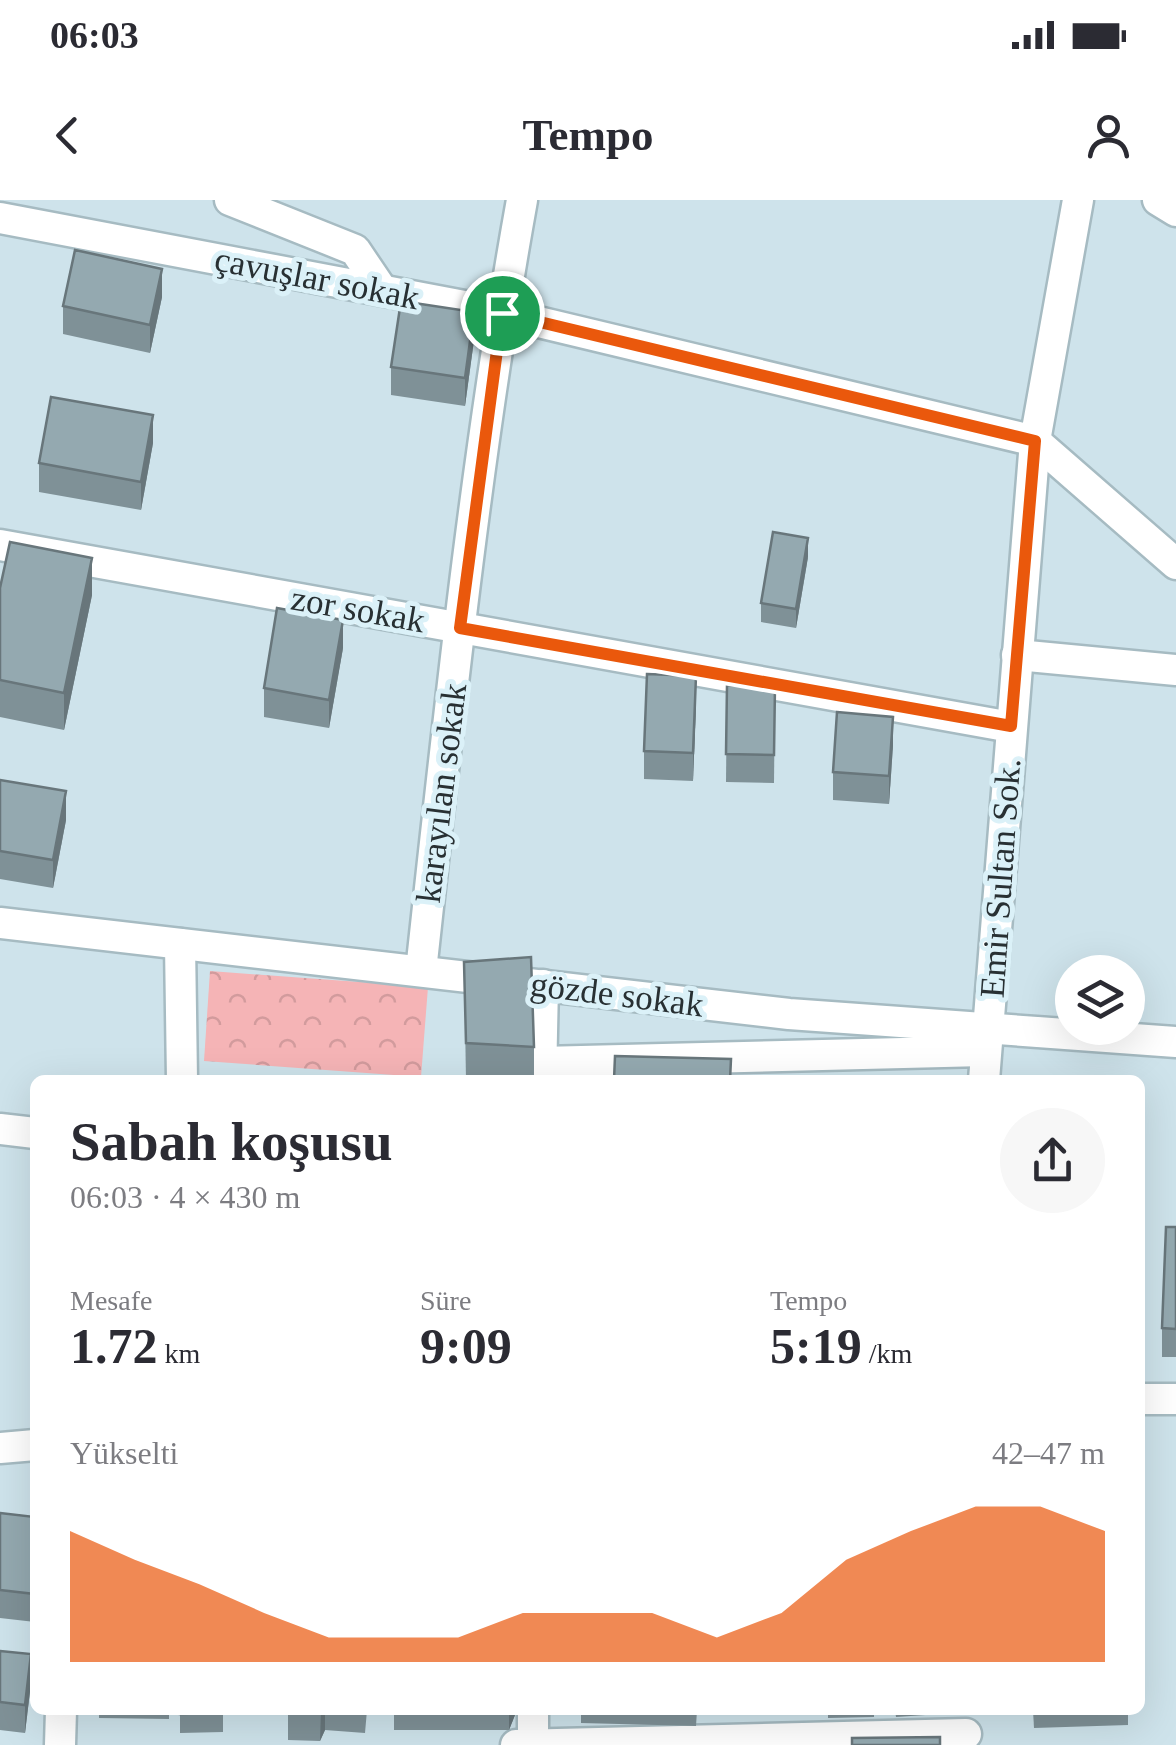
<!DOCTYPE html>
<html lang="tr">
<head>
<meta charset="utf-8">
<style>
	body { margin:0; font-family:"Times New Roman",serif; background:#f7f7f7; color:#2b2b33; height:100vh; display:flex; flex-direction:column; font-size:38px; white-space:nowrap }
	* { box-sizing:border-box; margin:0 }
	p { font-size:32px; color:#7c7c81 }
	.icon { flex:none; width:55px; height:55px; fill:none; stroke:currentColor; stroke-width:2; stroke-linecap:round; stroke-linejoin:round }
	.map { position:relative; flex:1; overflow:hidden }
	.panel { position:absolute; left:30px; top:875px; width:1115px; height:640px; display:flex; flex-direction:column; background:#fff; border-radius:15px; box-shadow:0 10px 40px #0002 }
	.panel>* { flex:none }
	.fabs { position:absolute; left:1055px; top:755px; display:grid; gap:20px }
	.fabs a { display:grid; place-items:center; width:90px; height:90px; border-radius:50%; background:#fff; box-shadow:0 10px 40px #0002; font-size:50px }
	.pin { position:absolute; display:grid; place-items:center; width:85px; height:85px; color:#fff; margin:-42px; border:5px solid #fff; border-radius:50%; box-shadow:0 2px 10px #0007 }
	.round { display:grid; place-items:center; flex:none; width:105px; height:105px; border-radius:52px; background:#f7f7f7 }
	.head { display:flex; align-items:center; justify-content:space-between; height:170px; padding:0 40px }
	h1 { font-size:55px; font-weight:700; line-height:75px }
	.figures { display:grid; grid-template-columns:repeat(3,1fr); gap:15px; height:170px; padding:10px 40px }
	.figures div { display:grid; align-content:center }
	.figures b { font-size:50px; font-weight:700 }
	.figures small { font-size:28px; font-weight:400 }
	.figures p { font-size:28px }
	.chart { height:280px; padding:20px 40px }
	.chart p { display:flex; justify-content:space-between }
	.chart svg { width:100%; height:180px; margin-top:10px; fill:#ea580c; opacity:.7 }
	.status { display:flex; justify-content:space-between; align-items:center; height:70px; padding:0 50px; background:#fff; direction:ltr }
	.status svg { height:28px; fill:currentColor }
	header { display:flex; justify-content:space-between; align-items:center; height:130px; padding:0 40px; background:#fff; font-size:45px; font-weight:700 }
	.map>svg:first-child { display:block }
	.park { fill:url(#park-crowns) }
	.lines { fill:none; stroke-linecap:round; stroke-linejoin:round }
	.minor-casing { stroke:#a6bbc2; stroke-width:35 }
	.minor { stroke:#fff; stroke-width:30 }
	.wall { fill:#7f9197 }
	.shaded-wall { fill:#68767b }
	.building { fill:#94a9b0; stroke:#68767b; stroke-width:2.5 }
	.route-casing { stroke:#fff; stroke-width:20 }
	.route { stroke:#ea580c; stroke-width:12 }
	.labels { text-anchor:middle; stroke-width:10; stroke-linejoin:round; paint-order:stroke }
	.street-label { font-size:35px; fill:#283033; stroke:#dbf1f8 }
</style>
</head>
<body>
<div class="status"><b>06:03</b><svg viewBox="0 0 49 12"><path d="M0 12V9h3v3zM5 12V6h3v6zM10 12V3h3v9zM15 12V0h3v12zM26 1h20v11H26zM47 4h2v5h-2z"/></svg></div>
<header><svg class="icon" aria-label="back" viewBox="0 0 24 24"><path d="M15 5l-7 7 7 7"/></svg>Tempo<svg class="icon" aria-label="person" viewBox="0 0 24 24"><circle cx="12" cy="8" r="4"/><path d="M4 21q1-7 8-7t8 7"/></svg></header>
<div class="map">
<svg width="1176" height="1545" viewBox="0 0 1176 1545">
	<defs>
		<pattern id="park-crowns" width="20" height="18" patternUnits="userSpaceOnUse" patternTransform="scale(2.5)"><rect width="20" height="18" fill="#f5b4b6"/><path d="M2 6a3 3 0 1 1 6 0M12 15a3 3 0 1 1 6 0" fill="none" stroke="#d29b9d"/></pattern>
	</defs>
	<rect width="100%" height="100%" fill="#cee3eb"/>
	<path class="park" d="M210,771L428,787L421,877L204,861Z"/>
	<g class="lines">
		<g class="minor-casing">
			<g id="minor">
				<path d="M230,0L355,50L382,90"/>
				<path d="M1158,0L1176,11"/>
				<path d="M0,18L501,113L1035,241L1176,364"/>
				<path d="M0,345L1011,527"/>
				<path d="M1017,455L1176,470"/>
				<path d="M0,723L789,814L1176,842"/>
				<path d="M180,744L182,880"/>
				<path d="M421,771C449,514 476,255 522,0"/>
				<path d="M541,862L984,851"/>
				<path d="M541,880L543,785"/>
				<path d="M984,880L1035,241L1078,0"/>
				<path d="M0,929L35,933"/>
				<path d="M1140,1199H1176"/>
				<path d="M0,1248L35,1245"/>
				<path d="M60,1545L61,1510"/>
				<path d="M516,1545L966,1534"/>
				<path d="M533,1545V1510"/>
			</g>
		</g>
		<use href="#minor" class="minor"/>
	</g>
	<g class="wall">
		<path d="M162,97L150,153L63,134V106Z"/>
		<path d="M474,140L465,206L391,195V167Z"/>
		<path d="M153,243L141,310L39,292V263Z"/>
		<path d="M808,357L796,428L761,422V403Z"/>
		<path d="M0,388L92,395L64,530L0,517Z"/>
		<path d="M343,448L329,528L264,517V488Z"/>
		<path d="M727,485L775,486L774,583L726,582Z"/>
		<path d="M696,504L693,581L644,579V551Z"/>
		<path d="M893,545L889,604L833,600V572Z"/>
		<path d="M0,580L66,620L53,688L0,679Z"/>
		<path d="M464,762L534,847V880H466Z"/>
		<path d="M1176,1027V1157H1162V1128Z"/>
		<path d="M0,1313L35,1317V1422L0,1418Z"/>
		<path d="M0,1451L31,1483L25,1533L0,1530Z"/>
		<path d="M99,1510H169V1519L99,1518Z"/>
		<path d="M180,1510H223V1532L180,1533Z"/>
		<path d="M261,1510H367L365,1533L325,1530L320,1541L288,1540V1512H261Z"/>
		<path d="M394,1510H517L509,1530H394Z"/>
		<path d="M581,1510H697L696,1526L581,1523Z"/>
		<path d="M828,1510H874V1517L828,1518Z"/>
		<path d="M895,1510H940V1514L896,1517Z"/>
		<path d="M1033,1510H1128V1525L1034,1528Z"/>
	</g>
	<g class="shaded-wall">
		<path d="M162,69V97L150,153V125Z"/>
		<path d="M474,112V140L465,206V178Z"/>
		<path d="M153,215V243L141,310V282Z"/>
		<path d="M808,338V357L796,428V409Z"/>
		<path d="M92,358V395L64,530V493Z"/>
		<path d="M343,420V448L329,528V500Z"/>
		<path d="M696,476V504L693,581V553Z"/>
		<path d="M893,517V545L889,604V576Z"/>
		<path d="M66,591V620L53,688V660Z"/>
		<path d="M31,1454V1483L25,1533V1505Z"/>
		<path d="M321,1510H325V1530L320,1541Z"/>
		<path d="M509,1510H517L509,1530Z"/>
	</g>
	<g class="building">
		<path d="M75,50L162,69L150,125L63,106Z"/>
		<path d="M401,101L474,112L465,178L391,167Z"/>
		<path d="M51,197L153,215L141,282L39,263Z"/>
		<path d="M773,332L808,338L796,409L761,403Z"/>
		<path d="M10,342L92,358L64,493L0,480V388Z"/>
		<path d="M277,408L343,420L329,500L264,488Z"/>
		<path d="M647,474L696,476L693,553L644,551Z"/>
		<path d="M727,485L775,486L774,555L726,554Z"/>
		<path d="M837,512L893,517L889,576L833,572Z"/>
		<path d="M0,580L66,591L53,660L0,651Z"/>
		<path d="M531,757L534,847L466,843L464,762Z"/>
		<path d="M615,856L731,859L730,880H614Z"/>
		<path d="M1166,1027H1176V1129L1162,1128Z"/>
		<path d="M0,1313L35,1317V1394L0,1390Z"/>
		<path d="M0,1451L31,1454L25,1505L0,1502Z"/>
		<path d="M180,1510H223V1513L180,1514Z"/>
		<path d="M288,1510H321L320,1513L288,1512Z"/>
		<path d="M940,1537V1545H852V1538Z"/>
	</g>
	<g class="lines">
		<g class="route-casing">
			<path id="route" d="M502,113L1035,241L1011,526L460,428Z"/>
		</g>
		<use href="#route" class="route"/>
	</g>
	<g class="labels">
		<g class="street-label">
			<text transform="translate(317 78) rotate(11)" y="12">çavuşlar sokak</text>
			<text transform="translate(358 409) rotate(10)" y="12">zor sokak</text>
			<text transform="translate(441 593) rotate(-83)" y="12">karayılan sokak</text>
			<text transform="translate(1000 678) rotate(-86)" y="12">Emir Sultan Sok.</text>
			<text transform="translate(617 794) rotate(7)" y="12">gözde sokak</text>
		</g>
	</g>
</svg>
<div class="fabs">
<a><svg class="icon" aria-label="layers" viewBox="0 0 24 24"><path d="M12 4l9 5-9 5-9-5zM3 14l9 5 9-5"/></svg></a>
</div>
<div class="pin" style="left:502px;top:113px;background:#1e9e55"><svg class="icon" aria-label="arrive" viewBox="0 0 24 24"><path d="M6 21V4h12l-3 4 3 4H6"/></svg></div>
<section class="panel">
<div class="head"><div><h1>Sabah koşusu</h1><p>06:03 · 4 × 430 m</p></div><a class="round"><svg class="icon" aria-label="share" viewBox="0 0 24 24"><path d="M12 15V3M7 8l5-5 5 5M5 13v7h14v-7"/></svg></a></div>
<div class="figures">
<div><p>Mesafe</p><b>1.72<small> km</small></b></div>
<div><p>Süre</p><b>9:09</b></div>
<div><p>Tempo</p><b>5:19<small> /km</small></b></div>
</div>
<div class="chart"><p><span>Yükselti</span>42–47 m</p>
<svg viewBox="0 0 160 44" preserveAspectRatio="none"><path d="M0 44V12L10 19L20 25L30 32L40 38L50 38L60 38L70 32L80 32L90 32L100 38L110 32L120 19L130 12L140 6L150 6L160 12V44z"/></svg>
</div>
</section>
</div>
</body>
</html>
